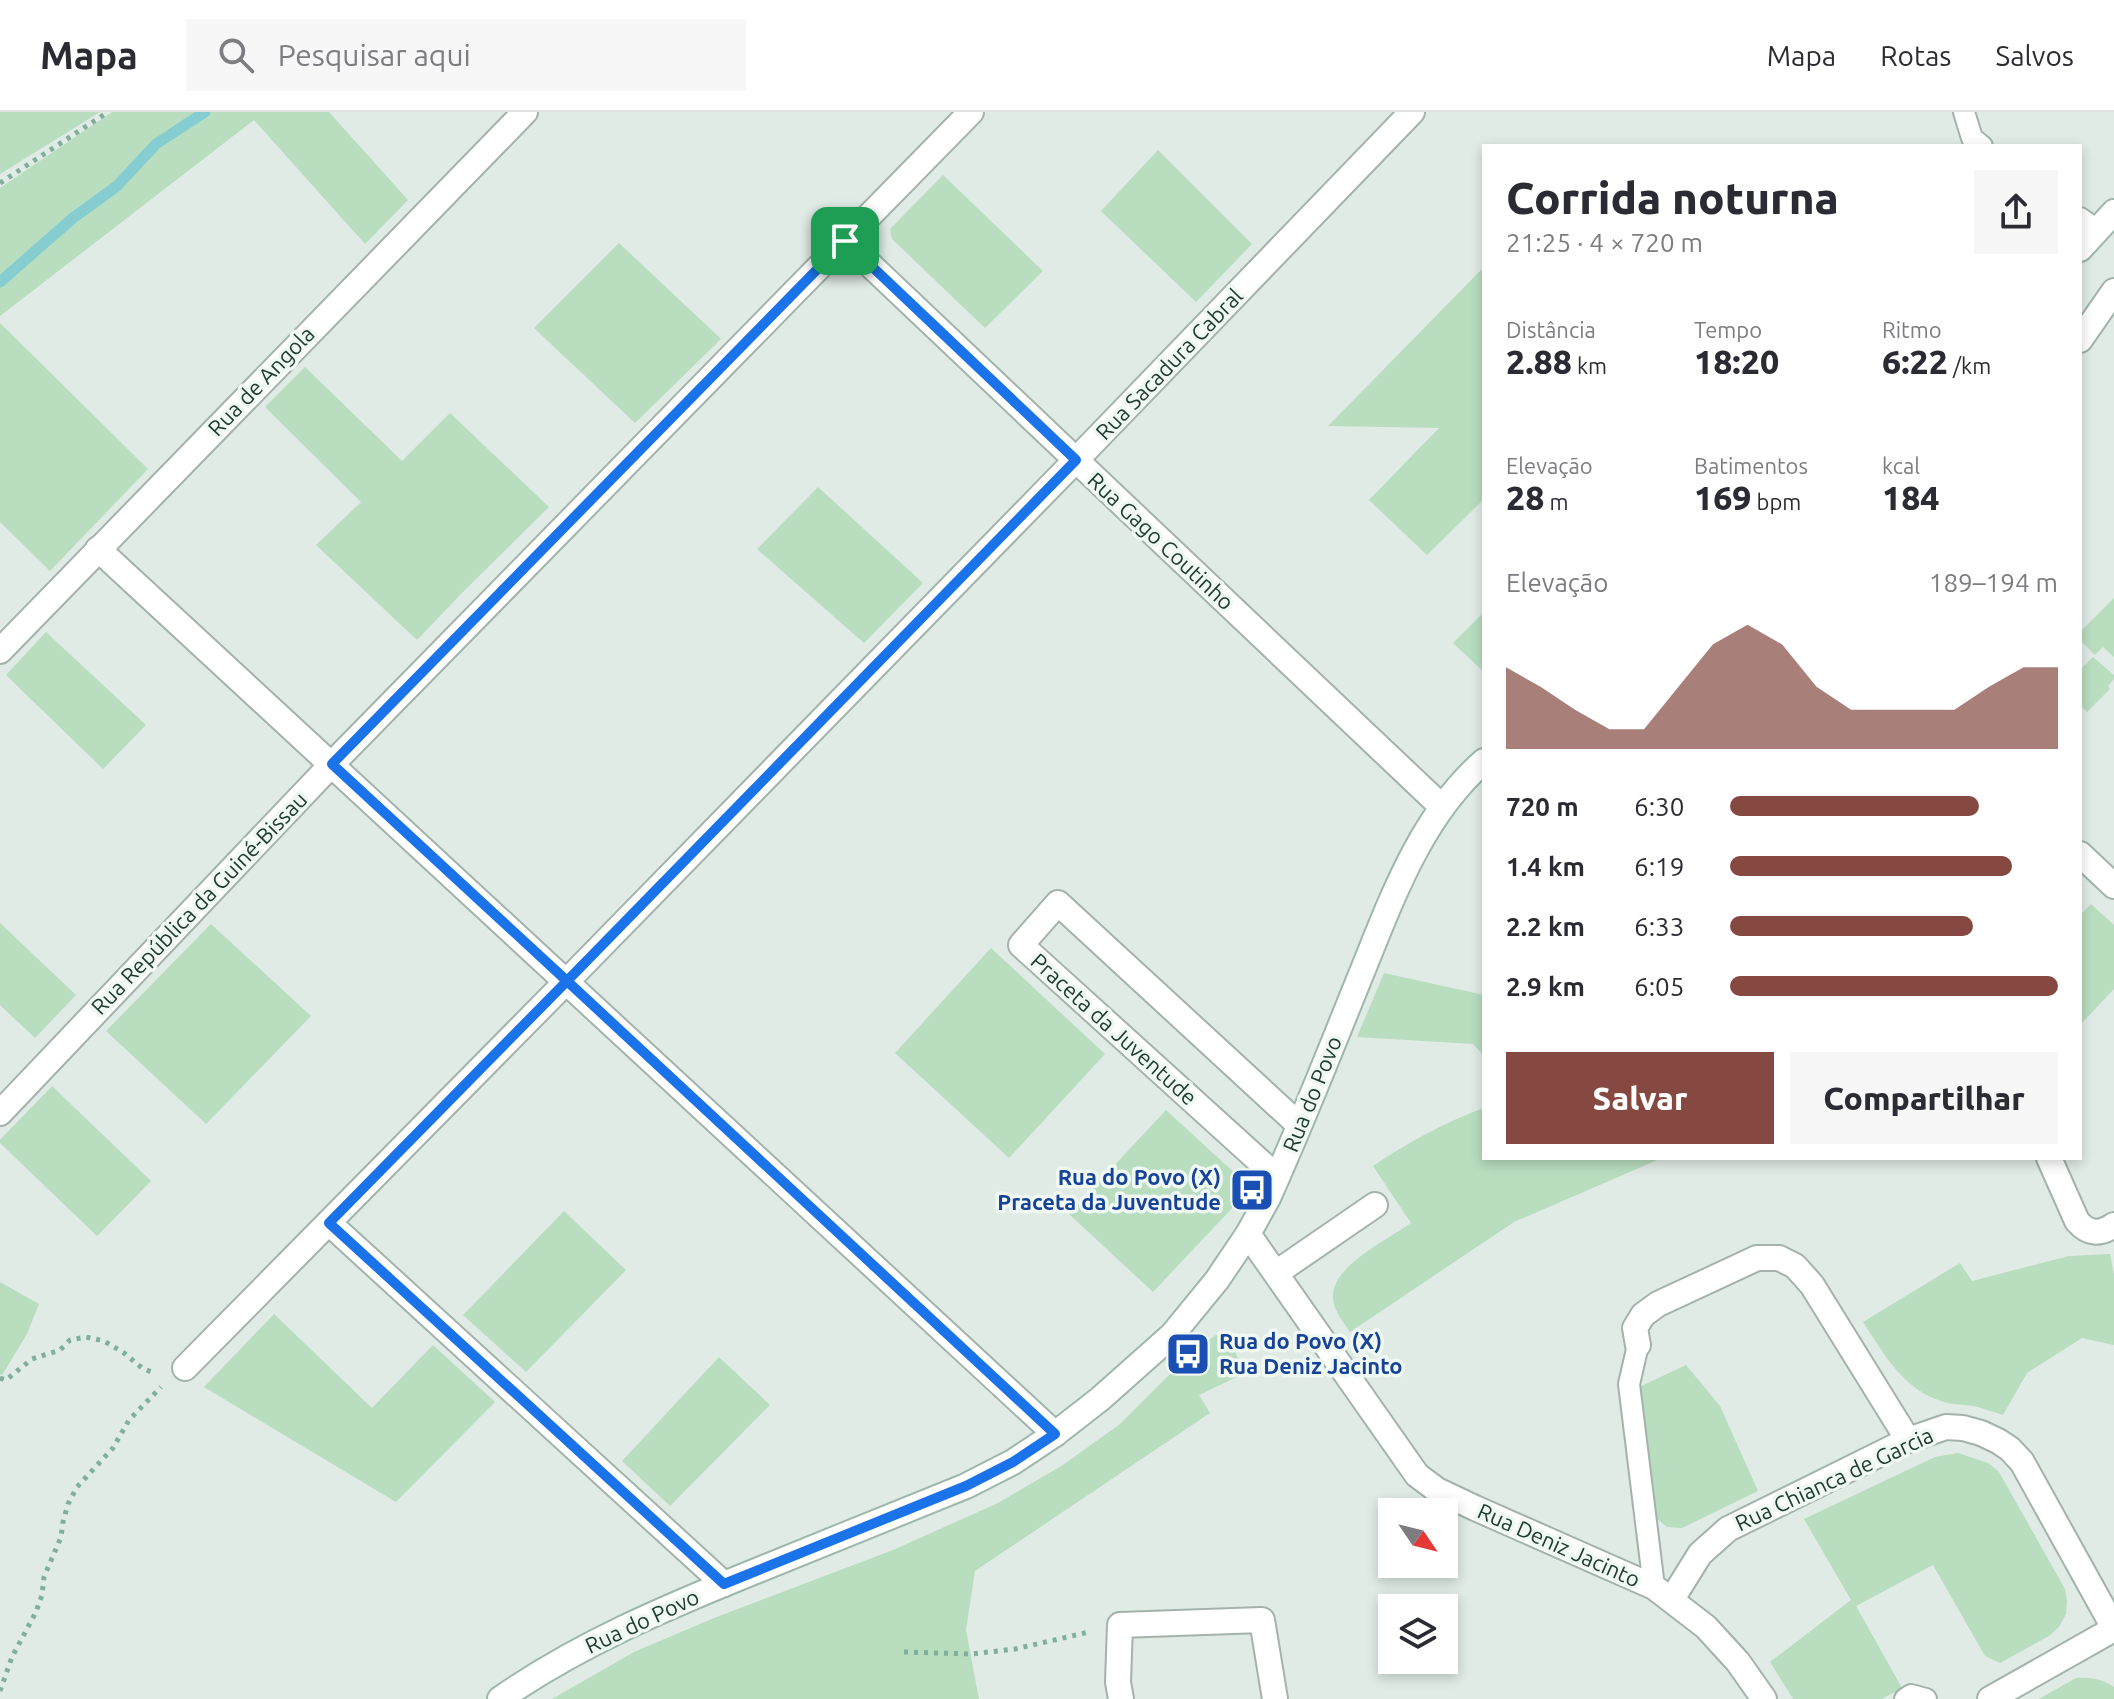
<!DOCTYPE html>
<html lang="pt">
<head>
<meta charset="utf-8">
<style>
	body { margin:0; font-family:Ubuntu,sans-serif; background:#f7f7f7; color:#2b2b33; height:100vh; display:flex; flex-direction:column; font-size:30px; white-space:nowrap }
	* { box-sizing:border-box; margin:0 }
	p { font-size:26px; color:#7c7c81 }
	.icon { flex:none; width:44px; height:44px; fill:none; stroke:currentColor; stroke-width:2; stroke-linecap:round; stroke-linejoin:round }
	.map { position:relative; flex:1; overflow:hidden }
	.side { position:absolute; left:1482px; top:32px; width:600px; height:1016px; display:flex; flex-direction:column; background:#fff; border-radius:0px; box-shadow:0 4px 12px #0003 }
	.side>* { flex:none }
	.needle { width:52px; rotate:125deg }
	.controls { position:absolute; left:1378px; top:1386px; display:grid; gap:16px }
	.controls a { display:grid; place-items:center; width:80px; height:80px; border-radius:0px; background:#fff; box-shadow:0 4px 12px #0003; font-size:40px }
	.pin { position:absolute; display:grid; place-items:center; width:68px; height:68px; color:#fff; margin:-34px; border-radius:16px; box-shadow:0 4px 12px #0006 }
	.round { display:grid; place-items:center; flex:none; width:84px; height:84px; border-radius:0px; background:#f7f7f7 }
	.overview { display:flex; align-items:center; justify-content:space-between; height:136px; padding:0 24px }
	h1 { font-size:44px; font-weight:800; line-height:60px }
	.metrics { display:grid; grid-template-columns:repeat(3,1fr); gap:12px; height:136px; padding:8px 24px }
	.metrics div { display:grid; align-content:center }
	.metrics b { font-size:34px; font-weight:800 }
	.metrics small { font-size:22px; font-weight:400 }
	.metrics p { font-size:22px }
	.chart { height:224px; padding:16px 24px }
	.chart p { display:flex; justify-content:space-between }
	.chart svg { width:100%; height:144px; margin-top:8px; fill:#854942; opacity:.7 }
	.cta { display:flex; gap:16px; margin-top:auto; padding:16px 24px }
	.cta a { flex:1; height:92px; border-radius:0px; background:#854942; color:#fff; font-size:32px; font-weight:800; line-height:92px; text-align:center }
	.cta a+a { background:#f7f7f7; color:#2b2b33 }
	ul { padding:0 24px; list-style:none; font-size:26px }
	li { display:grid; grid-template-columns:128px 96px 1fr; align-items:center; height:60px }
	li i { height:20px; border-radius:10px; background:#854942 }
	header { display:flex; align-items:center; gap:48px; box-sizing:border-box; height:112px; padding:0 40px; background:#fff; border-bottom:2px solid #e1e1e2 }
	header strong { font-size:38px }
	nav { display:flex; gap:44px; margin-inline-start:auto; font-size:28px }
	.search { width:560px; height:72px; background:#f7f7f7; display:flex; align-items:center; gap:20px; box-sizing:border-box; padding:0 28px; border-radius:0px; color:#7c7c81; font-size:30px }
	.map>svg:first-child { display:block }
	.green { fill:#b8ddbf }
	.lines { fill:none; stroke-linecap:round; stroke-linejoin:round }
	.stream { stroke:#86cdd2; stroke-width:11 }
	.lane-casing { stroke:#a3b3ac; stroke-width:24 }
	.street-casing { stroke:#a3b3ac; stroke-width:28 }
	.secondary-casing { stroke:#9eb7ac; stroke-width:28 }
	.path { stroke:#80af9c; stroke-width:5; stroke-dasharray:4 6; stroke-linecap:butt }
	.lane { stroke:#fff; stroke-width:20 }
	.street { stroke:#fff; stroke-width:24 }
	.secondary { stroke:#fff; stroke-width:24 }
	.route-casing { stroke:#fff; stroke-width:16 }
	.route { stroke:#1a73e8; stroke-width:10 }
	.labels { text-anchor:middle; stroke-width:7; stroke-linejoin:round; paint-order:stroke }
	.street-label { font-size:22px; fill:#203c32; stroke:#f0f8f3 }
	.transit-label { font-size:22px; font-weight:bold; fill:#164399; stroke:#f0f8f3; text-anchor:end }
</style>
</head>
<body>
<header>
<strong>Mapa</strong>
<div class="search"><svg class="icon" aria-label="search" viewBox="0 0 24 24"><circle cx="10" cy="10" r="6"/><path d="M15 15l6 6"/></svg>Pesquisar aqui</div>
<nav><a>Mapa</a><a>Rotas</a><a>Salvos</a></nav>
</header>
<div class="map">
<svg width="2114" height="1587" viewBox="0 0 2114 1587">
	<rect width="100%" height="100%" fill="#e0ebe5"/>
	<g class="green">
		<path d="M0,0H100L0,62Z"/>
		<path d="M112,0H329L408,88L365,132L254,8L0,204V76Z"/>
		<path d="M1158,38L1252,132L1196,190L1101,99Z"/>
		<path d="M943,63L1043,159L985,216L892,127L890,117Z"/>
		<path d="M619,131L721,227L635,311L534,216Z"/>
		<path d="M1484,155V387L1427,443L1369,388L1439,316L1328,314Z"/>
		<path d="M0,211L148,357L50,459L0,410Z"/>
		<path d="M305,255L402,349L450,301L549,395L462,481L417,528L316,433L361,390L265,295Z"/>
		<path d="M818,375L923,471L864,531L757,437Z"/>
		<path d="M2114,486V545L2103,535L2095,543L2080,528V520Z"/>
		<path d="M1484,500V560L1453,531Z"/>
		<path d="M46,520L146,613L103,657L6,563Z"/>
		<path d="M2093,545L2114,563V567L2108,574L2110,577L2087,600L2080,593V558Z"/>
		<path d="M2091,792L2114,813V877L2080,913V803Z"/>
		<path d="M0,811L76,883L35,926L0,893Z"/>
		<path d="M211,812L311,904L206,1012L106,919Z"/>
		<path d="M991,836L1105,942L1009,1046L895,941Z"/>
		<path d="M1384,861L1484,883V944L1473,932L1357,925Z"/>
		<path d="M52,974L151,1069L97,1124L0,1031V1028Z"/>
		<path d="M1484,996V1046H1662L1514,1110L1350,1220C1344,1211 1334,1199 1333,1187C1330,1154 1388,1128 1411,1111L1373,1054C1407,1031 1445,1010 1484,996Z"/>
		<path d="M1166,998L1251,1076L1153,1180L1069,1102Z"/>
		<path d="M564,1099L626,1158L526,1260L463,1203Z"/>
		<path d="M2110,1142L2114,1163V1233L2082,1226L2027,1261L2003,1303C1993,1300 1983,1296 1973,1294C1962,1292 1951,1293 1941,1289C1903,1277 1884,1242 1863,1210L1960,1151L1972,1169L2069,1144Z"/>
		<path d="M0,1170L39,1192L27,1222L2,1263L0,1262Z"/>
		<path d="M274,1202L372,1296L433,1233L495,1290L396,1390L204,1275Z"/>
		<path d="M1222,1222L1229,1228L1245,1261L1199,1283L1210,1301L975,1459L966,1518L979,1587H552L634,1540L714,1506L893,1438L998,1391L1063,1353L1120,1312L1194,1238L1216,1223Z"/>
		<path d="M719,1245L770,1293L670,1394L622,1349Z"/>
		<path d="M1686,1253L1720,1294L1758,1379L1682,1416L1667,1415L1656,1406L1637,1276Z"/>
		<path d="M1958,1341L1988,1351L1999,1360L2065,1477L2067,1489L2066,1502L2059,1515L2049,1524L2000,1551L1985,1544L1933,1453L1856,1494L1902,1576L1882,1587H1793L1770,1550L1851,1488L1804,1407L1935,1345Z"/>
		<path d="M2076,1566C2091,1565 2102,1567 2114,1575V1587H2039Z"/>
	</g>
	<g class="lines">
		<path class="stream" d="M0,170L73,106L117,74L156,32L205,0"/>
		<g class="lane-casing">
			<g id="lane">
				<path d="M1964,0L1972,26L1982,34"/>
				<path d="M2080,106L2097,118"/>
				<path d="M1638,1233L1629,1272L1654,1475"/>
				<path d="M1905,1587L1911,1583L1926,1587"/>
			</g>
		</g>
		<g class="street-casing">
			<g id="street">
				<path d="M845,129L1442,695"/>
				<path d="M2080,228L2114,179"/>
				<path d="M98,437L1055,1322"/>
				<path d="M0,539L525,0"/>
				<path d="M2080,742L2114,774"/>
				<path d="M0,1001L332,652L971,0"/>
				<path d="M2049,1046L2077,1109C2088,1122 2100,1123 2114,1113"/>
				<path d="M1277,1065L1021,833L1058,791L1299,1013"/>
				<path d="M329,1111L724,1472"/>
				<path d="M1248,1122L1417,1363L1437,1378L1475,1396L1654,1475L1706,1515L1738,1550L1764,1587"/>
				<path d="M1276,1161L1375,1093"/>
				<path d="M1638,1233L1635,1216L1643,1203L1658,1192L1757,1146H1779L1795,1154L1812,1173L1908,1328"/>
				<path d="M185,1256L567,869L1076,348L1412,0"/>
				<path d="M1672,1487L1700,1442L1728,1417L1908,1328L1946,1315L1963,1316L1981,1321L1998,1329L2010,1337L2022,1350L2114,1516"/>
				<path d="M1121,1587L1118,1570L1120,1513L1262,1508L1275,1587"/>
				<path d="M1990,1587L2114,1517"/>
			</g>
		</g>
		<g class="secondary-casing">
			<g id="secondary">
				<path d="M2080,137L2114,100"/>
				<path d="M500,1587C579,1532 667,1495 756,1459C826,1430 896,1402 966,1374L1013,1350L1055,1322L1100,1287L1172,1223L1217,1168L1248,1122L1268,1086C1301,1013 1330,939 1360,865C1391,789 1420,705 1484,649"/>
			</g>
		</g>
		<g class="path">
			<path d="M0,71L108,0"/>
			<path d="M0,1266L6,1268L32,1247L60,1238L70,1228L86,1225L104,1229L124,1241L142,1256L156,1262"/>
			<path d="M904,1540L971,1542L1015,1537L1089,1520"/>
			<path d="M0,1579L12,1545L36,1500L42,1483L44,1465L61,1425L63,1410L68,1392L77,1375L113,1336L129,1308L161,1275"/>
		</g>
		<use href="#lane" class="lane"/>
		<use href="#street" class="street"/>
		<use href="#secondary" class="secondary"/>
	</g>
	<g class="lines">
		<g class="route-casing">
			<path id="route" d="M845,129L332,652L567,869L329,1111L724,1472L966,1374L1013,1350L1055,1322L567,869L1076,348L845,129"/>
		</g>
		<use href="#route" class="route"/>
	</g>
	<defs>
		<g id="bus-square" transform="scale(2.3)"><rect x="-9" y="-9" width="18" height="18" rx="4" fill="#1a4fb4" stroke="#f0f8f3"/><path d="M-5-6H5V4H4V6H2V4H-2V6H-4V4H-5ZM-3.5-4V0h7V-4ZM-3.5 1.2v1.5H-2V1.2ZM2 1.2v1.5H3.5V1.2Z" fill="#fff"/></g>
	</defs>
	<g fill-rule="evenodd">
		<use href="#bus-square" x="1252" y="1078"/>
		<use href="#bus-square" x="1188" y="1242"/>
	</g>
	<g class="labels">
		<g class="street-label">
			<text transform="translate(1169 252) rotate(-46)" y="8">Rua Sacadura Cabral</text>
			<text transform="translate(261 269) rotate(-46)" y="8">Rua de Angola</text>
			<text transform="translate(1161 429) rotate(43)" y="8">Rua Gago Coutinho</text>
			<text transform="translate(199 791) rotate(-46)" y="8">Rua República da Guiné-Bissau</text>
			<text transform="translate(1114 917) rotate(42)" y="8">Praceta da Juventude</text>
			<text transform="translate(1312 982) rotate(-68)" y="8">Rua do Povo</text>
			<text transform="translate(1834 1367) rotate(-25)" y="8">Rua Chianca de Garcia</text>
			<text transform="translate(1559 1433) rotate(24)" y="8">Rua Deniz Jacinto</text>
			<text transform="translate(642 1509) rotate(-25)" y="8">Rua do Povo</text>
		</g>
		<g class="transit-label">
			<text x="1221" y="1073">Rua do Povo (X)<tspan x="1221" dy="25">Praceta da Juventude</tspan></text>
			<text x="1219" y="1237" text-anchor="start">Rua do Povo (X)<tspan x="1219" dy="25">Rua Deniz Jacinto</tspan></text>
		</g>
	</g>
</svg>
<div class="controls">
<a><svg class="needle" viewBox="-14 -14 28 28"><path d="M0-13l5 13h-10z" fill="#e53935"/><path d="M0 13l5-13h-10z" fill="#7c7c81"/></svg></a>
<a><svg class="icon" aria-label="layers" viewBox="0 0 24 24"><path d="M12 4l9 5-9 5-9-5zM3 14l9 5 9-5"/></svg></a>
</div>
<div class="pin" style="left:845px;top:129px;background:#1e9e55"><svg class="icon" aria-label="arrive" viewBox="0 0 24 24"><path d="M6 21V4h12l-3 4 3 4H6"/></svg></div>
<section class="side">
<div class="overview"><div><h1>Corrida noturna</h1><p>21:25 · 4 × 720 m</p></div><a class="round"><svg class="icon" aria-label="share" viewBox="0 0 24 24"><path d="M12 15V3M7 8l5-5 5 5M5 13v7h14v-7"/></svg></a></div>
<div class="metrics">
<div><p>Distância</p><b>2.88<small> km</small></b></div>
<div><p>Tempo</p><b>18:20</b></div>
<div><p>Ritmo</p><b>6:22<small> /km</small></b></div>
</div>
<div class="metrics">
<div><p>Elevação</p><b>28<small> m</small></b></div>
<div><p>Batimentos</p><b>169<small> bpm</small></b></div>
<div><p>kcal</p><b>184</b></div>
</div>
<div class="chart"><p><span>Elevação</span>189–194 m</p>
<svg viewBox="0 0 160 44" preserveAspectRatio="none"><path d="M0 44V19L10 25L20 32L30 38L40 38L50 25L60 12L70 6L80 12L90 25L100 32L110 32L120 32L130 32L140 25L150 19L160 19V44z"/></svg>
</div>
<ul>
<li><b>720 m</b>6:30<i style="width:76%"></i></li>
<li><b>1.4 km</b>6:19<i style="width:86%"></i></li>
<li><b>2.2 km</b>6:33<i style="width:74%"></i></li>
<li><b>2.9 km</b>6:05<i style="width:100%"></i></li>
</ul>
<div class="cta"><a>Salvar</a><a>Compartilhar</a></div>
</section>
</div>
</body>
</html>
